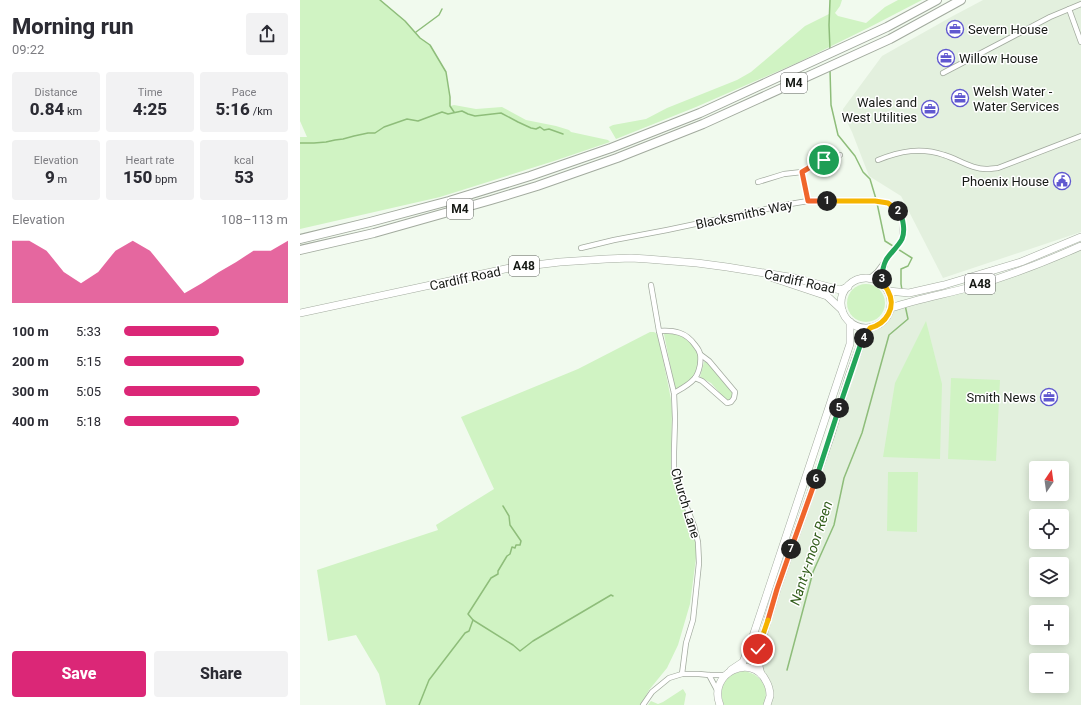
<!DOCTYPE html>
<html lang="en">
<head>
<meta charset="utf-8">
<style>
	body { margin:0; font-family:Roboto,sans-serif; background:#f2f2f3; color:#2b2b33; height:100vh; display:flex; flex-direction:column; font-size:15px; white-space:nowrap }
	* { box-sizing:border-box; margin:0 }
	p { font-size:13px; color:#7c7c81 }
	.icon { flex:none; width:22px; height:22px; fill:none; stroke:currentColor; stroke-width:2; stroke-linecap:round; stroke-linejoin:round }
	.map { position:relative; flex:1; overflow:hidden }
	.sheet { display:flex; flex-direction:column; background:#fff; width:300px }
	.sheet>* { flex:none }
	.needle { width:26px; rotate:13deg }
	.fabs { position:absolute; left:729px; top:461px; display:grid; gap:8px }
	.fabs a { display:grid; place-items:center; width:40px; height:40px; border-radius:4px; background:#fff; box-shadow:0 2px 10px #0003; font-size:20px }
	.pin { position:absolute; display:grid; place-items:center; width:34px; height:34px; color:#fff; margin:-17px; border:2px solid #fff; border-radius:50%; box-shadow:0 1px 4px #0007 }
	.km { position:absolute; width:20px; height:20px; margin:-10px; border-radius:50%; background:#222; color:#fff; font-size:11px; line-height:20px; text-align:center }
	.round { display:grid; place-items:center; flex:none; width:42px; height:42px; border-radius:4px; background:#f2f2f3 }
	.headline { display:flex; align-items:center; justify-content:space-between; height:68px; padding:0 12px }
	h1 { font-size:22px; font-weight:800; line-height:30px }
	.stats { display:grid; grid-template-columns:repeat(3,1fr); gap:6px; height:68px; padding:4px 12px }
	.stats div { display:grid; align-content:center; border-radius:4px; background:#f2f2f3; text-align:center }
	.stats b { font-size:17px; font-weight:800 }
	.stats small { font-size:11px; font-weight:400 }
	.stats p { font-size:11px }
	.chart { height:112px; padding:8px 12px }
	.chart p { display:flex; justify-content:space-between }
	.chart svg { width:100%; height:72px; margin-top:4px; fill:#db2777; opacity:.7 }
	.action { display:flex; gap:8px; margin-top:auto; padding:8px 12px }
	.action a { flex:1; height:46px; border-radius:4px; background:#db2777; color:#fff; font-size:16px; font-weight:800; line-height:46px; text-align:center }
	.action a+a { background:#f2f2f3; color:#2b2b33 }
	ul { padding:0 12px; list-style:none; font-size:13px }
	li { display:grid; grid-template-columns:64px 48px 1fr; align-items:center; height:30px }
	li i { height:10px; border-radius:5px; background:#db2777 }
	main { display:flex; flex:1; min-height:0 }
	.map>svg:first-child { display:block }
	.built { fill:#e3f0de; fill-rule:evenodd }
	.green { fill:#d0f3c3 }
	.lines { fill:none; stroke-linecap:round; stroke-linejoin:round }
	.stream { stroke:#8ebd7a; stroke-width:1.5 }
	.street-casing { stroke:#a3ab9f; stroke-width:6 }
	.secondary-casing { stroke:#a3ab9f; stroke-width:8 }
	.primary-casing { stroke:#a3ab9f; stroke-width:8 }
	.highway-casing { stroke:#a3ab9f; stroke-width:10 }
	.street { stroke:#fff; stroke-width:4.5 }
	.secondary { stroke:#fff; stroke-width:7 }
	.primary { stroke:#fff; stroke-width:7 }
	.highway { stroke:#fff; stroke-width:8 }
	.split-1-casing { stroke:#fff; stroke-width:8 }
	.split-2-casing { stroke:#fff; stroke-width:8 }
	.split-3-casing { stroke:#fff; stroke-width:8 }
	.split-4-casing { stroke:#fff; stroke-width:8 }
	.split-5-casing { stroke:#fff; stroke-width:8 }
	.split-6-casing { stroke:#fff; stroke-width:8 }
	.split-7-casing { stroke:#fff; stroke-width:8 }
	.split-8-casing { stroke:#fff; stroke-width:8 }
	.split-9-casing { stroke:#fff; stroke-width:8 }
	.split-1 { stroke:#f0652b; stroke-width:5 }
	.split-2 { stroke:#f5b400; stroke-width:5 }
	.split-3 { stroke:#22a559; stroke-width:5 }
	.split-4 { stroke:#f5b400; stroke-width:5 }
	.split-5 { stroke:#22a559; stroke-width:5 }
	.split-6 { stroke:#22a559; stroke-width:5 }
	.split-7 { stroke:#f0652b; stroke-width:5 }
	.split-8 { stroke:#f0652b; stroke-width:5 }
	.split-9 { stroke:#f5b400; stroke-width:5 }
	.labels { text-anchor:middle; stroke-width:3; stroke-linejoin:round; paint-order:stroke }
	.shield { fill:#fff; stroke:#5c5e5b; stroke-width:1 }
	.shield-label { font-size:12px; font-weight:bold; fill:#161915 }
	.poi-label { font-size:13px; fill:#161915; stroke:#fff; text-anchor:start }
	.street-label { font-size:13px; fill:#161915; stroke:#fff }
	.water-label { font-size:14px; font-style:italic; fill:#315d1a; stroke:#fff }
</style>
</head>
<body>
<main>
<section class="sheet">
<div class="headline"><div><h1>Morning run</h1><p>09:22</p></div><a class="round"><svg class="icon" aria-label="share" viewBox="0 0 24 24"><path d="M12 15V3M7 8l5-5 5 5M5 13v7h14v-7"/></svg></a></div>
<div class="stats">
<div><p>Distance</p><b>0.84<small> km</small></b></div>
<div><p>Time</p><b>4:25</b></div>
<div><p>Pace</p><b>5:16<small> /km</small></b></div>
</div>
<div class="stats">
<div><p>Elevation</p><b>9<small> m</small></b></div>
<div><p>Heart rate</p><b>150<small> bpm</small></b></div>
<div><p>kcal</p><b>53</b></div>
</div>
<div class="chart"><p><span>Elevation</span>108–113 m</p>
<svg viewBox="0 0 160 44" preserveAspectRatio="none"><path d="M0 44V6L10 6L20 12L30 25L40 32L50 25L60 12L70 6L80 12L90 25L100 38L110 32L120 25L130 19L140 12L150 12L160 6V44z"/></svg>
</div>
<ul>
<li><b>100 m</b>5:33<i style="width:58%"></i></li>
<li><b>200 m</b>5:15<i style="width:73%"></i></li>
<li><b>300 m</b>5:05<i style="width:83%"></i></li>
<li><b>400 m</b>5:18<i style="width:70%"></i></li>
</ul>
<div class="action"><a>Save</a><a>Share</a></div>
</section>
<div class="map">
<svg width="781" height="705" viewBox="0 0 781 705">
	<rect width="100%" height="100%" fill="#f1faee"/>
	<g class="built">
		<path d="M683,0H781V232L643,278L601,196L569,176L552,132L543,114V109L582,56L651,17Z"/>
		<path d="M781,246V705H467L470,695L457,658L530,438L570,328L575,327L582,323L588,316L591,308L672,287ZM736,468H762V494H736ZM736,516H762V542H736ZM736,564H762V590H736ZM736,612H762V638H736ZM736,660H762V686H736Z"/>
	</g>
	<g class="green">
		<path d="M0,0H80L105,21L120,38L130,45L146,72L150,97V106L154,105L176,109L202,107L226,120L256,126L269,130L271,132L308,140L310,142L254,161L140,197L0,229V137H7L0,121Z"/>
		<path d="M530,0H542L540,6L535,13L538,16L566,23L585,7L598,0H622L568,28L499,62L396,107L316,139L309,127L313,125L346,119L367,108L437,80L451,72L505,26L529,14Z"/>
		<circle cx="566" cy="303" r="19"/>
		<path d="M626,321L642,384L640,459L583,457L595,383Z"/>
		<path d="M350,332H354L357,334L361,350L369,389L371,400L372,412L371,470L387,510L396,539V558L390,604L378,645L367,668L349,690L341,705H86L79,674L56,635L28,641L17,570L138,530L136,525L194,489L161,417L278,369Z"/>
		<path d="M365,333H376L387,337L399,353V361L397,370L393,379L376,390L375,389L364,334Z"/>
		<path d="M406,361L407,362L434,394L430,400L428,401L425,399L411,383L400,377L404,362Z"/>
		<path d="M651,378L700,380L696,461L648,459Z"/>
		<path d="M588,472H618L617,532L587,531Z"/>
		<path d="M444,671C461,674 471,689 463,705H424C417,688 426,673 444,671Z"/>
		<path d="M383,689L386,694L384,705H348L351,701L358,704L363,702Z"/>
	</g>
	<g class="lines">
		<g class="stream">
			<path d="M80,0L105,21L120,38L130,45L146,72L150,97V106L154,112"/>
			<path d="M116,32L139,15L142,9"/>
			<path d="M530,50L529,25L530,0"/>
			<path d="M530,70L531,105L538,135L555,156L563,172L570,179L576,199"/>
			<path d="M0,143H14L26,142L35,140L43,139L54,136L68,133H75L84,127L107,119L118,121L142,112L148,114L162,111L168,114L175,116L201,113L218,122L231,128L236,129L240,127L244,130L249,129L263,134"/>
			<path d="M577,203L585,241L612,258L608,266L601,269V284L602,290"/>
			<path d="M173,620L213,645L220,651L233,641L311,595L313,596"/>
			<path d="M487,670L513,572L534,525L544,478L562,433L589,335L608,319L605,305"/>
			<path d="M119,705L129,680L165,633L169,631L173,620L168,614L191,578L198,574V571L207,556L210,554L212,547L215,548L216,545H220L221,541L210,525L209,516L203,506"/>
		</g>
		<g class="street-casing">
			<g id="street">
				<path d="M769,9L781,42"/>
				<path d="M643,73L750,17L781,4"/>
				<path d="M578,160C600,151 621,147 644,155C658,159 673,170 688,169C691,169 695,168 698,168L781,136"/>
				<path d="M502,172L508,201"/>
				<path d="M458,182L484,174L502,172L512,166L524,160L540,155"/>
				<path d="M281,248L314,240L367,230L490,204L508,201L539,200L575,201L588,203L597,209L601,214L603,222L602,239L577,272L569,279"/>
				<path d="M582,284V273L585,265"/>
				<path d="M351,285L359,331L374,393L375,419L374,452V469L376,479L394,526L398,542L399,563L393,620L386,643L382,674"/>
				<path d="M359,331C374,330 386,332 395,345C401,352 401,356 400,365C399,370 398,375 394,379C389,385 381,389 374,393"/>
				<path d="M395,378L402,381L427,403L431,402L434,398L435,392L409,361L401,355"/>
				<path d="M409,675L417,690"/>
				<path d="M343,705L352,692L369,678L382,674H399L409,675H425"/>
			</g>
		</g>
		<g class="secondary-casing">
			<g id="secondary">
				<path d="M431,670L443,662L450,645L550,344V322"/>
				<path d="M461,674C458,665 457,658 459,649L477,589L530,438L549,376L560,346L570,328"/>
				<path d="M420,705C407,673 452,652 466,681C469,686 470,691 470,696C469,699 468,702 467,705"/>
			</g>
		</g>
		<g class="primary-casing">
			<g id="primary">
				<path d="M473,278L527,296L542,310"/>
				<circle cx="566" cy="303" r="25"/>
				<path d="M588,291L609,293L644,285L721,262L781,237"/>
				<path d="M591,308C617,299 645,294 671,287C709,276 745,262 781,246"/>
				<path d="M0,313L210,268L260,262L306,259L331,258L347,259L397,263L427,267L495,278L540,290L548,287"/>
			</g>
		</g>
		<g class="highway-casing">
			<g id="highway">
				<path d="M0,239L70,222L149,201L230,176L311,148L400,113L587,27L637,0"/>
				<path d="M0,250L74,233L191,200L237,186L317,158L403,124L590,39L661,0"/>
			</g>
		</g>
		<use href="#street" class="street"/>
		<use href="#secondary" class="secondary"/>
		<use href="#primary" class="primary"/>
		<use href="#highway" class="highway"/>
	</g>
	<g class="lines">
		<g class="split-1-casing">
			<path id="split-1" d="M524,160L512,166L502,172L508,201H527"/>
		</g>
		<g class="split-2-casing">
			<path id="split-2" d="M527,201H575L588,203L598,211"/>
		</g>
		<g class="split-3-casing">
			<path id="split-3" d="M582,279C582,273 583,266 586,260C590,253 598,247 602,239C605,232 604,218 598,211"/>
		</g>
		<g class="split-4-casing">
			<path id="split-4" d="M564,338L570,328C586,324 597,307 588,291C587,288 584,286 582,284V279"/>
		</g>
		<g class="split-5-casing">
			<path id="split-5" d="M539,408L560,346L564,338"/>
		</g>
		<g class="split-6-casing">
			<path id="split-6" d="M516,479L539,408"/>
		</g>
		<g class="split-7-casing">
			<path id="split-7" d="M491,549L516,479"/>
		</g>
		<g class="split-8-casing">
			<path id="split-8" d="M468,620L477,589L491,549"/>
		</g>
		<g class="split-9-casing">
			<path id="split-9" d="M458,649L468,620"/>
		</g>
		<use href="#split-1" class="split-1"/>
		<use href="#split-2" class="split-2"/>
		<use href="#split-3" class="split-3"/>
		<use href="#split-4" class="split-4"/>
		<use href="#split-5" class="split-5"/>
		<use href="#split-6" class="split-6"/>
		<use href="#split-7" class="split-7"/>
		<use href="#split-8" class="split-8"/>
		<use href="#split-9" class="split-9"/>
	</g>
	<defs>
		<g id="office-ring" transform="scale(0.9)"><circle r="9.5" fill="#fff" stroke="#6058d0" stroke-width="1.5"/><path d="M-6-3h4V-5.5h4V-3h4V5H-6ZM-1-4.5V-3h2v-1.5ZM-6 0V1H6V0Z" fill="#6058d0"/></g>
		<g id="civic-ring" transform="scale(0.9)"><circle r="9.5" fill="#fff" stroke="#6058d0" stroke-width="1.5"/><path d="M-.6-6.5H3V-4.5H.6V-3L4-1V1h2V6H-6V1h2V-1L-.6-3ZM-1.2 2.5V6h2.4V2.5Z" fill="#6058d0"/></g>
	</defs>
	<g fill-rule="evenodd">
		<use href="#office-ring" x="655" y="29"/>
		<use href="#office-ring" x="646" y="58"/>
		<use href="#office-ring" x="660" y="98"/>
		<use href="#office-ring" x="630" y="109"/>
		<use href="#civic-ring" x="762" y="181"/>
		<use href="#office-ring" x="749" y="397"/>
	</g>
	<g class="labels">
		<g class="shield">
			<rect x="481" y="73" width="26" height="20" rx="3"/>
			<rect x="147" y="199" width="26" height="20" rx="3"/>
			<rect x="209" y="256" width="30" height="20" rx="3"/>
			<rect x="665" y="274" width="30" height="20" rx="3"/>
		</g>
		<g class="shield-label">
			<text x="494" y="87">M4</text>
			<text x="160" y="213">M4</text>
			<text x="224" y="270">A48</text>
			<text x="680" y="288">A48</text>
		</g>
		<g class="poi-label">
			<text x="668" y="34">Severn House</text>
			<text x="659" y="63">Willow House</text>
			<text x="673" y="96">Welsh Water -<tspan x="673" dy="15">Water Services</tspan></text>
			<text x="617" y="107" text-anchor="end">Wales and<tspan x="617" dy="15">West Utilities</tspan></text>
			<text x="749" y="186" text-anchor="end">Phoenix House</text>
			<text x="736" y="402" text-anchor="end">Smith News</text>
		</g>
		<g class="street-label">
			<text transform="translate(444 214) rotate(-12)" y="5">Blacksmiths Way</text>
			<text transform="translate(165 278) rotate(-12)" y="5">Cardiff Road</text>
			<text transform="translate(500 281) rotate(12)" y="5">Cardiff Road</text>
			<text transform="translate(386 503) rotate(73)" y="5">Church Lane</text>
		</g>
		<g class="water-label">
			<text transform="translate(511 553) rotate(-72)" y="5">Nant-y-moor Reen</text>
		</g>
	</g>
</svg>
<div class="fabs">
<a><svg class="needle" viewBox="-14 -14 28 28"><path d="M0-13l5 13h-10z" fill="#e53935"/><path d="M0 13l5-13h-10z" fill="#7c7c81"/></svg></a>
<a><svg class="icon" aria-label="locate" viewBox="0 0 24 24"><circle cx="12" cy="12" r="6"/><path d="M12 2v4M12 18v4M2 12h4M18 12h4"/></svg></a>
<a><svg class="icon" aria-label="layers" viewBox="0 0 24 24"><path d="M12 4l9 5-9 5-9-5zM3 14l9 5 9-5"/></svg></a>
<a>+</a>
<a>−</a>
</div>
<div class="pin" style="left:524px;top:160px;background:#1e9e55"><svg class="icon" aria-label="arrive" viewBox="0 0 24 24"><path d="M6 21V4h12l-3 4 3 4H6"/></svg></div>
<div class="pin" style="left:458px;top:649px;background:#d93025"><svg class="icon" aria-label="check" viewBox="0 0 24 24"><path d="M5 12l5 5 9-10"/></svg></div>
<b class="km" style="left:527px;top:201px">1</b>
<b class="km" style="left:598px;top:211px">2</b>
<b class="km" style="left:582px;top:279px">3</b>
<b class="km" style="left:564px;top:338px">4</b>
<b class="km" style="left:539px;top:408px">5</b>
<b class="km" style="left:516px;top:479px">6</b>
<b class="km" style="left:491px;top:549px">7</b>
</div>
</main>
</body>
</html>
